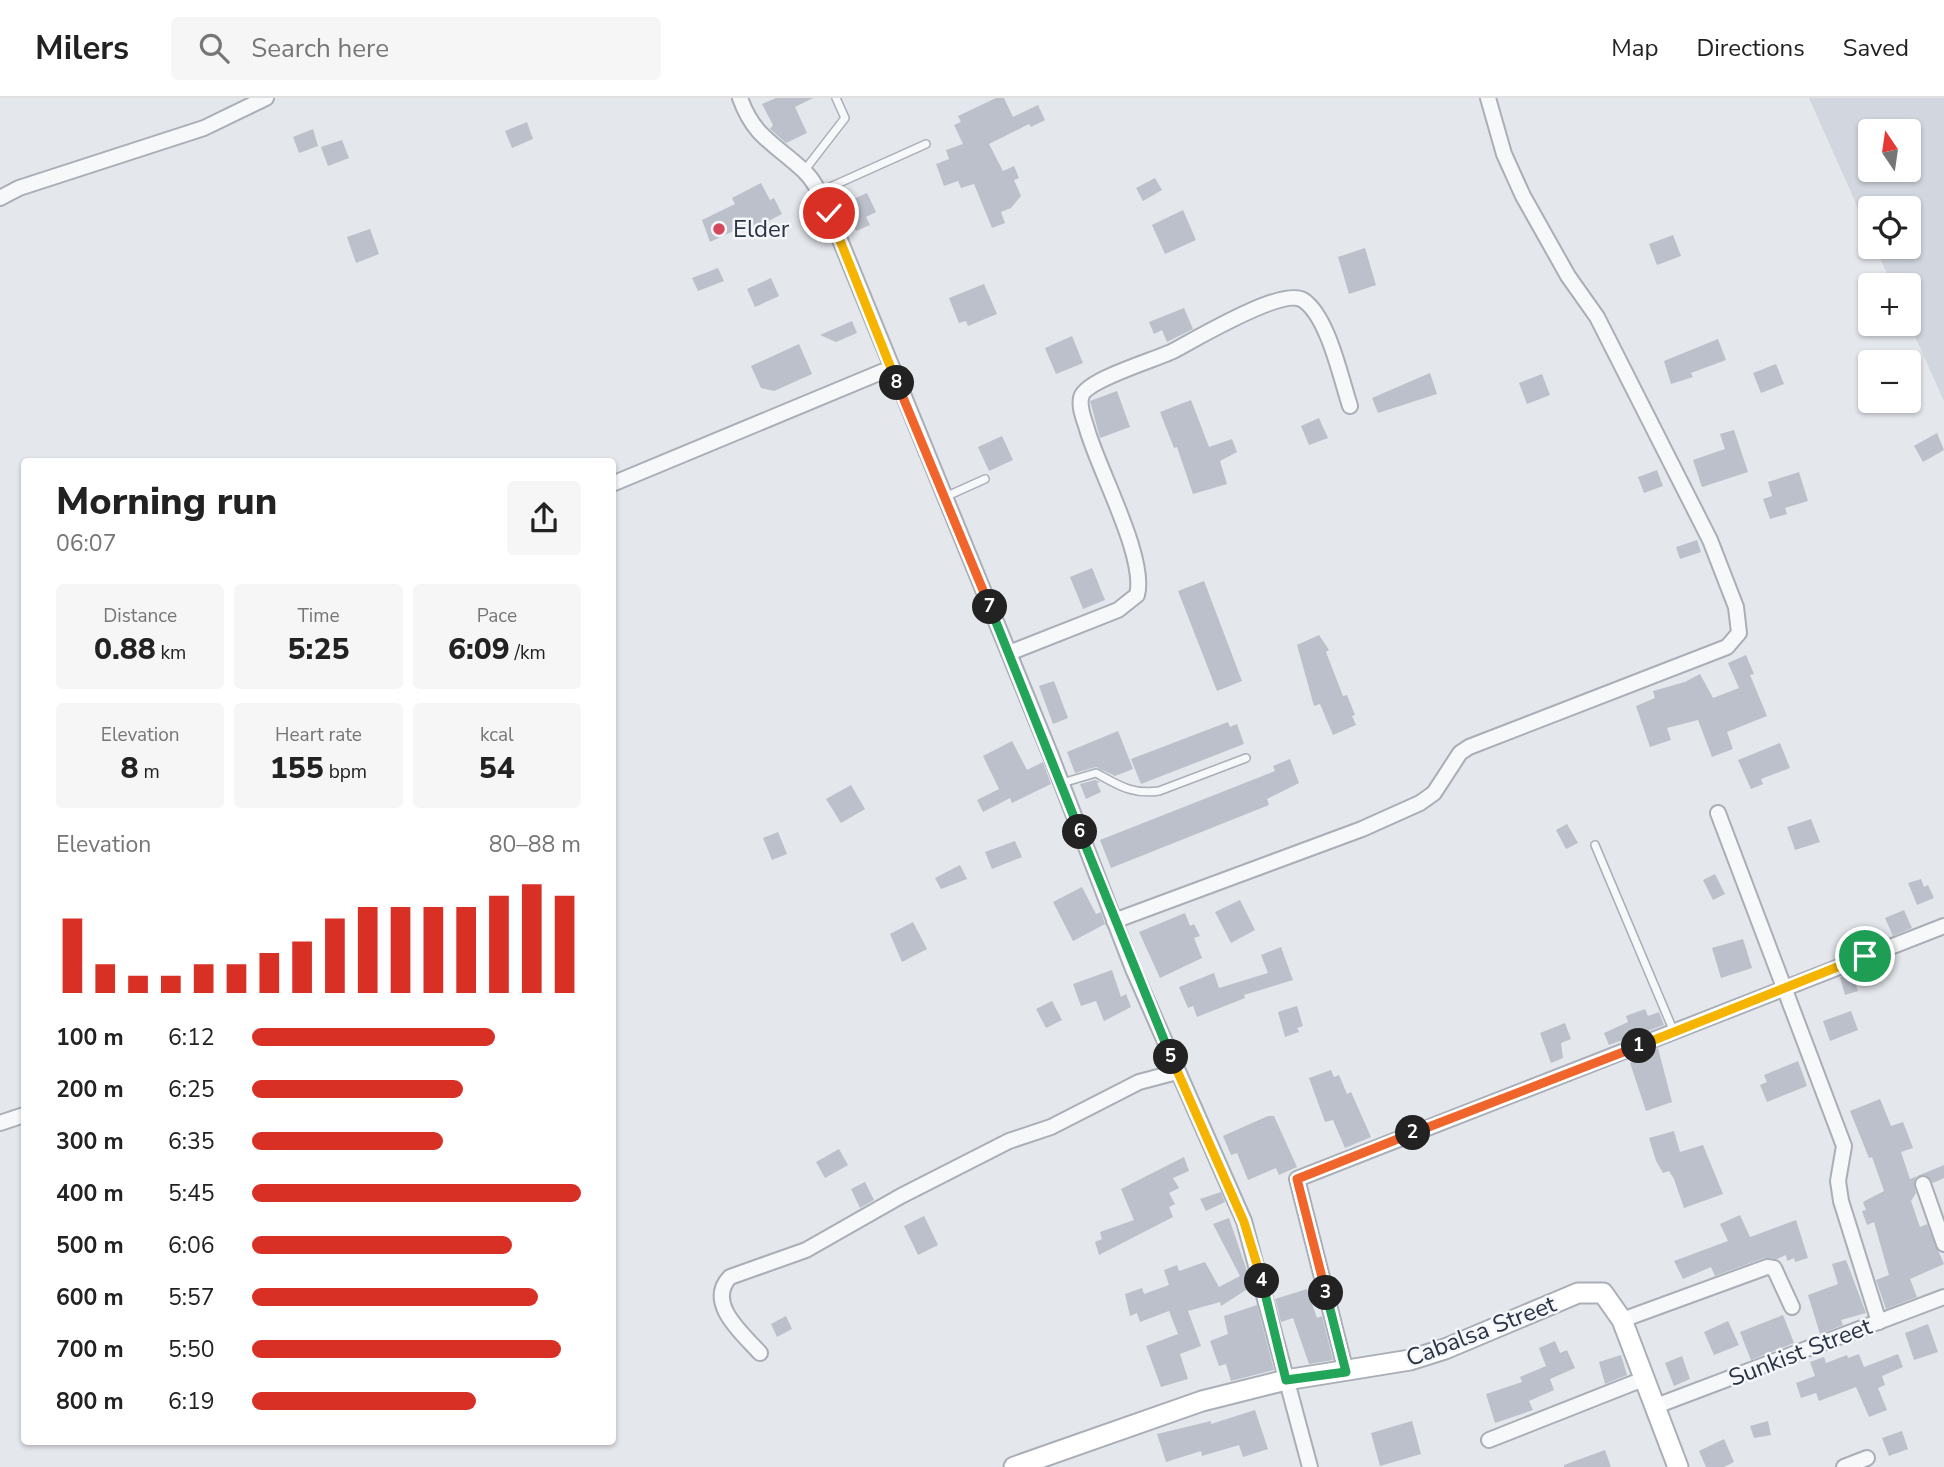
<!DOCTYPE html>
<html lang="en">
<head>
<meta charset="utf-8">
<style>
	body { margin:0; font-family:"Nunito Sans",sans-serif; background:#f6f6f6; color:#222; height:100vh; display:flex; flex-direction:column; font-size:26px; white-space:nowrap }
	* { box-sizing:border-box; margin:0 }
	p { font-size:23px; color:#767676 }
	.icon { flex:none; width:38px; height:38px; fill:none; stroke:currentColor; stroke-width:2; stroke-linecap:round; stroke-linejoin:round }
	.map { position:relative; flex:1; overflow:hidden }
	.sheet { position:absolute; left:21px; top:360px; width:595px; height:987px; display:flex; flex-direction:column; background:#fff; border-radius:7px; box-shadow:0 2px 5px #0004 }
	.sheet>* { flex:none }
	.needle { width:46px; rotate:347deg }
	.buttons { position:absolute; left:1858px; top:21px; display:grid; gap:14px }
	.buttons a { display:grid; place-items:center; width:63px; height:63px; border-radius:7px; background:#fff; box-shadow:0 2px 5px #0004; font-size:35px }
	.pin { position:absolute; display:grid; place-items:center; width:60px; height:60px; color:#fff; margin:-30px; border:4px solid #fff; border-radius:50%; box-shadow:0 2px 7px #0007 }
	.km { position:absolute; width:35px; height:35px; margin:-18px; border-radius:50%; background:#222; color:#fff; font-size:19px; line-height:35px; text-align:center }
	.round { display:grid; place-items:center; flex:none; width:74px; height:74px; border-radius:7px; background:#f6f6f6 }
	.summary { display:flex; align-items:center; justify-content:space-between; height:119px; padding:0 35px }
	h1 { font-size:38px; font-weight:800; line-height:52px }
	.figures { display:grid; grid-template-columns:repeat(3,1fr); gap:10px; height:119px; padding:7px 35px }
	.figures div { display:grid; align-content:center; border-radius:7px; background:#f6f6f6; text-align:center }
	.figures b { font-size:30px; font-weight:800 }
	.figures small { font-size:19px; font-weight:400 }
	.figures p { font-size:19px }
	.chart { height:196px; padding:14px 35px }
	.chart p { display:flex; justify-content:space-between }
	.chart svg { width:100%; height:126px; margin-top:7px; stroke:#d93025; stroke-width:6 }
	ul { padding:0 35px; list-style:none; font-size:23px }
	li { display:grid; grid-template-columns:112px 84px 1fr; align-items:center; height:52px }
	li i { height:18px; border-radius:9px; background:#d93025 }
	header { display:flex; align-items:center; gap:42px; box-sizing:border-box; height:98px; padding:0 35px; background:#fff; border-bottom:2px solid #e0e0e0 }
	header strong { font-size:33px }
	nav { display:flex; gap:38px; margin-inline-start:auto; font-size:24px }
	.search { width:490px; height:63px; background:#f6f6f6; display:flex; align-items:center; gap:18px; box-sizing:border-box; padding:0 24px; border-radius:7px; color:#767676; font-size:26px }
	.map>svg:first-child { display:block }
	.built { fill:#d2d6de; fill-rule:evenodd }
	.building { fill:#bbc0ca }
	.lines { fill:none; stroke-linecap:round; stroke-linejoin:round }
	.lane-casing { stroke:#a9aeb7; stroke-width:10 }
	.street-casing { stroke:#a9aeb7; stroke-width:18 }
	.secondary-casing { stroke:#a9aeb7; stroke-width:23 }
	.lane { stroke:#f7f8fa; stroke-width:7 }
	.street { stroke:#f7f8fa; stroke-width:14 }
	.secondary { stroke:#fff; stroke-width:19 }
	.split-1-casing { stroke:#fff; stroke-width:14 }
	.split-2-casing { stroke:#fff; stroke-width:14 }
	.split-3-casing { stroke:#fff; stroke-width:14 }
	.split-4-casing { stroke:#fff; stroke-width:14 }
	.split-5-casing { stroke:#fff; stroke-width:14 }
	.split-6-casing { stroke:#fff; stroke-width:14 }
	.split-7-casing { stroke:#fff; stroke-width:14 }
	.split-8-casing { stroke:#fff; stroke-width:14 }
	.split-9-casing { stroke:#fff; stroke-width:14 }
	.split-1 { stroke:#f5b400; stroke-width:9 }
	.split-2 { stroke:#f0652b; stroke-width:9 }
	.split-3 { stroke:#f0652b; stroke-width:9 }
	.split-4 { stroke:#22a559; stroke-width:9 }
	.split-5 { stroke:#f5b400; stroke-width:9 }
	.split-6 { stroke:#22a559; stroke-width:9 }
	.split-7 { stroke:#22a559; stroke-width:9 }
	.split-8 { stroke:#f0652b; stroke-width:9 }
	.split-9 { stroke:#f5b400; stroke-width:9 }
	.poi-dot { fill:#d1495b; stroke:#f4f6f9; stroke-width:2.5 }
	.labels { text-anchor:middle; stroke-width:5; stroke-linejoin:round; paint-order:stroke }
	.poi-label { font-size:24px; fill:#2b3445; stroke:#f4f6f9; text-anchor:start }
	.street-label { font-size:24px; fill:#2b3445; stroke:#f4f6f9 }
</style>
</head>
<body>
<header>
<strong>Milers</strong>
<div class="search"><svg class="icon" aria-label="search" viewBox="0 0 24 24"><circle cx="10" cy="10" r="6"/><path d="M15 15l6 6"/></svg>Search here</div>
<nav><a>Map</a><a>Directions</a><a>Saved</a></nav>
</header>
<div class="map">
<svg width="1944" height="1369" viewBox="0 0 1944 1369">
	<rect width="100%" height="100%" fill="#e4e7ec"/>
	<path class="built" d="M1809,0H1944V303L1909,225V187H1892L1875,149H1909V110H1871V139ZM1871,33H1909V72H1871Z"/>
	<g class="building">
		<path d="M776,0H813L795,9L807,35L786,45L770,31L773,27L762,6Z"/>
		<path d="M996,0H1004L1013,19L1038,7L1045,22L1031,29L1029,26L989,46L1003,73L1014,68L1019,80L1014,82L1021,98L1011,110L1001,114L1005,125L992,130L974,86L961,90L958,83L944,88L936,66L949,61L946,52L963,46L954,27L961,24L958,18Z"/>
		<path d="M527,24L533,41L512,50L505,33Z"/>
		<path d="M313,31L318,48L299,55L293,39Z"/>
		<path d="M342,42L349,60L328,68L321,49Z"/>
		<path d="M1155,80L1162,92L1143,103L1136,90Z"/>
		<path d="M761,85L770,102L774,100L782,116L749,133L746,127L710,144L702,122L735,106L732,100Z"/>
		<path d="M867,95L876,114L866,119L870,127L856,133L845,105Z"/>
		<path d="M1183,112L1196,142L1165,156L1152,127Z"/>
		<path d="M370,131L379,156L356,165L347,139Z"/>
		<path d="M1673,137L1681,158L1657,167L1649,146Z"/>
		<path d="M1365,150L1376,187L1349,196L1338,159Z"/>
		<path d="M718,170L724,183L698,193L692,180Z"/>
		<path d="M771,180L779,198L755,209L747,191Z"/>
		<path d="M984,186L997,216L968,228L966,223L959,225L949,200Z"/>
		<path d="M1184,210L1193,231L1167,244L1162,232L1154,236L1149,224Z"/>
		<path d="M852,223L857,235L836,244L820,237Z"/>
		<path d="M1072,238L1083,265L1056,276L1045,250Z"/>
		<path d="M1718,241L1726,262L1691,275L1693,279L1671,286L1664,263Z"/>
		<path d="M799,246L812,276L774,293L761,290L751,268Z"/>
		<path d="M1776,266L1784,286L1761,295L1753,275Z"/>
		<path d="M1430,275L1437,296L1378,315L1372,300Z"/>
		<path d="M1542,276L1550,297L1527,306L1519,285Z"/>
		<path d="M1117,293L1130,329L1100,340L1090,303Z"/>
		<path d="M1191,302L1209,349L1232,341L1237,354L1220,363L1227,386L1193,396L1177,349L1174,350L1160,314Z"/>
		<path d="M1319,320L1328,340L1309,347L1301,328Z"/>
		<path d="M1734,332L1748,374L1702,389L1693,362L1725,351L1720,336Z"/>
		<path d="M1937,335L1944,352L1923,364L1914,348Z"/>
		<path d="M1002,338L1013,362L989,373L978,349Z"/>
		<path d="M1657,372L1663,388L1644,395L1638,379Z"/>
		<path d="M1799,374L1808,403L1785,410L1787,416L1770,421L1763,401L1772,398L1768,384Z"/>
		<path d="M1697,442L1701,454L1680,461L1676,449Z"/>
		<path d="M1092,470L1105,502L1083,511L1070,479Z"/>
		<path d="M1204,483L1242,583L1217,593L1178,493Z"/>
		<path d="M1319,537L1329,552L1326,554L1343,598L1347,597L1355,617L1352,618L1356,627L1333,637L1320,606L1314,608L1297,547Z"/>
		<path d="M1746,557L1754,576L1750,577L1767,618L1727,634L1733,651L1712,659L1698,622L1667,630L1671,642L1650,649L1636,608L1655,600L1653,593L1685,584L1700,576L1713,600L1739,590L1728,565Z"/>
		<path d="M1054,583L1068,620L1053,626L1039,588Z"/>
		<path d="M1228,624L1230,629L1237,626L1244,646L1141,686L1131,661Z"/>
		<path d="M1118,633L1133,671L1115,678L1096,669L1075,675L1067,654Z"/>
		<path d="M1012,643L1027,672L1043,664L1051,686L1012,705L1010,700L983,714L977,702L999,691L983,658Z"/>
		<path d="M1780,645L1790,670L1761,681L1763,686L1751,691L1738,662Z"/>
		<path d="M1290,661L1299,685L1267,701L1269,707L1111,770L1100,742L1275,673L1273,668Z"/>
		<path d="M1095,682L1100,684L1097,685L1101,694L1086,701L1080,686Z"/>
		<path d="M851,687L865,711L841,725L826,701Z"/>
		<path d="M1811,721L1820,744L1795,752L1787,729Z"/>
		<path d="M1567,726L1578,745L1566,751L1556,732Z"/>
		<path d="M778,734L787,756L772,762L763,740Z"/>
		<path d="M1015,743L1022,759L992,771L985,754Z"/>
		<path d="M960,767L967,781L941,791L935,780Z"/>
		<path d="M1715,776L1725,796L1713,802L1703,782Z"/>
		<path d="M1921,781L1924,789L1928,787L1934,800L1917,807L1908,785Z"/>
		<path d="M1082,789L1096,816L1101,814L1105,826L1073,843L1053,804Z"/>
		<path d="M1240,802L1255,832L1231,845L1215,814Z"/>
		<path d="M1904,812L1912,830L1893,838L1885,820Z"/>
		<path d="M1185,815L1190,828L1194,826L1200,838L1194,840L1202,860L1160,880L1139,834Z"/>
		<path d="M913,824L927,851L902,864L890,836Z"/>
		<path d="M1743,841L1752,870L1721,880L1712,850Z"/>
		<path d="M1281,849L1293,882L1244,897L1245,900L1197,919L1193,908L1188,910L1179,889L1214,875L1219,890L1268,875L1261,857Z"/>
		<path d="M1112,872L1121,899L1126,896L1131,909L1104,923L1096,903L1081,908L1073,886Z"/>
		<path d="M1852,875L1858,893L1845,897L1840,879Z"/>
		<path d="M1052,903L1062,922L1046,930L1036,911Z"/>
		<path d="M1297,908L1303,928L1297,930L1299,934L1285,939L1278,914Z"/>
		<path d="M1645,911L1648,918L1659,914L1664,927L1609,947L1604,935L1628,924L1626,918Z"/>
		<path d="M1851,913L1858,932L1830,943L1823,923Z"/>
		<path d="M1565,925L1571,941L1561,945L1563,960L1551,965L1540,935Z"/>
		<path d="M1658,950L1672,1004L1646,1013L1630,965Z"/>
		<path d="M1798,963L1807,988L1767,1004L1760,987L1767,984L1764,977Z"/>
		<path d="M1331,972L1334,979L1339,977L1347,996L1351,994L1371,1039L1345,1050L1333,1022L1325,1024L1309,980Z"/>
		<path d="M1880,1001L1891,1028L1903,1024L1913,1050L1901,1054L1910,1081L1944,1067V1080L1933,1085L1925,1077L1916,1079L1914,1085L1916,1095L1911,1103L1920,1129L1927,1126L1944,1166L1910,1181L1917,1199L1886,1211L1876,1182L1889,1177L1874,1124L1867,1127L1862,1113L1866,1112L1863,1104L1884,1093L1872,1059L1869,1060L1850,1013Z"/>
		<path d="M1268,1018H1274L1297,1069L1279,1077L1276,1070L1248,1082L1237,1055L1231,1057L1223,1038Z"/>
		<path d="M1674,1033L1680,1054L1703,1047L1723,1096L1684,1110L1674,1081L1669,1073L1663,1075L1656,1063L1649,1040Z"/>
		<path d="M839,1051L848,1067L825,1080L816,1064Z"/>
		<path d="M1184,1059L1189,1073L1173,1080L1179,1090L1169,1095L1175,1106L1169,1109L1173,1119L1099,1157L1095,1144L1102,1141L1100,1134L1134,1122L1121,1091Z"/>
		<path d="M865,1084L874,1102L860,1110L851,1091Z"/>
		<path d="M1221,1094L1225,1104L1206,1113L1200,1101Z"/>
		<path d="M1740,1117L1750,1139L1796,1122L1808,1160L1795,1164L1794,1160L1787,1163L1786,1157L1777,1161L1764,1160L1715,1178L1711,1169L1683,1181L1674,1163L1728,1143L1720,1126Z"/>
		<path d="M924,1118L938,1147L918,1157L904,1128Z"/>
		<path d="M1229,1120L1252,1188L1221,1208L1220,1204L1188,1213L1201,1248L1180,1256L1188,1281L1161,1289L1146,1248L1178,1236L1169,1213L1140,1224L1137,1215L1130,1218L1125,1196L1142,1190L1144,1196L1169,1187L1164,1172L1177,1167L1179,1173L1205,1164L1219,1189L1240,1178L1213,1126Z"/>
		<path d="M1846,1162L1866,1215L1841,1222L1843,1227L1820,1236L1808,1197L1838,1186L1832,1166Z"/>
		<path d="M1307,1191L1317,1220L1322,1218L1333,1262L1309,1266L1293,1220L1281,1224L1275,1201Z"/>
		<path d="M1257,1207L1274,1272L1231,1283L1226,1266L1219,1268L1210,1243L1228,1236L1224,1218Z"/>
		<path d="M1783,1217L1794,1245L1751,1262L1740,1234Z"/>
		<path d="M786,1218L792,1231L777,1239L771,1226Z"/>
		<path d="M1728,1223L1739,1247L1714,1257L1704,1234Z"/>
		<path d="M1928,1226L1938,1254L1914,1262L1905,1235Z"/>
		<path d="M1555,1243L1560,1255L1567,1252L1575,1270L1550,1281L1554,1292L1529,1303L1533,1312L1495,1325L1486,1296L1522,1284L1520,1279L1546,1268L1539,1250Z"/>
		<path d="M1859,1256L1864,1269L1898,1256L1903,1269L1882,1278L1885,1287L1878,1290L1887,1312L1869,1319L1856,1289L1819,1303L1816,1295L1801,1300L1796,1285L1815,1278L1810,1264L1824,1259L1826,1265L1847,1257L1848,1260Z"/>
		<path d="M1621,1257L1627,1277L1605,1286L1599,1264Z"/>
		<path d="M1682,1258L1690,1281L1674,1288L1665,1265Z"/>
		<path d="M1255,1312L1268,1351L1243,1359L1239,1347L1202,1358L1201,1353L1166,1364L1157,1336L1211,1323V1326Z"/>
		<path d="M1412,1323L1421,1356L1380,1368L1371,1335Z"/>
		<path d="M1768,1323L1771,1337L1754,1340L1750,1328Z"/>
		<path d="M1902,1333L1908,1351L1889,1358L1882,1340Z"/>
		<path d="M1724,1341L1734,1364L1724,1369H1706L1699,1353Z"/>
		<path d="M1605,1352L1611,1369H1564V1367Z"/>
	</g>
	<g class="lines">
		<g class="lane-casing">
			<g id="lane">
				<path d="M804,73L845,20L836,0"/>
				<path d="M819,94L926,46"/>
				<path d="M945,399L985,381"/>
				<path d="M1062,685L1096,675C1118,687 1132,697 1159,693L1246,660"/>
				<path d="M1595,747L1674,934"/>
			</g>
		</g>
		<g class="street-casing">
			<g id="street">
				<path d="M740,0C754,40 776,46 804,73C816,84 822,101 829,115L1051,658L1133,871L1244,1123L1310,1369"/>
				<path d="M0,100L19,90L204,30L266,0"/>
				<path d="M612,386L891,270"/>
				<path d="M1009,555L1118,512L1137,497C1147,460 1098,371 1087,331C1084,321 1079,310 1081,300C1084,282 1155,262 1173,253C1196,241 1282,189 1303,202C1328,218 1341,281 1350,308"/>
				<path d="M1718,715L1844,1048L1838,1083L1841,1103L1879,1224"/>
				<path d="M1114,823L1362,731L1420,705L1434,695L1460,655L1469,649L1727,549L1739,535L1736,509L1710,442L1597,219L1568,178L1523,98L1504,56L1488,0"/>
				<path d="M0,1025L24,1017"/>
				<path d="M1923,1086L1944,1146"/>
				<path d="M1622,1222L1767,1169L1774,1170L1792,1209"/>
				<path d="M760,1255C743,1236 705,1205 730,1179L806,1152L901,1098L1009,1043L1051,1029L1139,984L1177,974"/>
				<path d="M1346,1274L1297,1081L1944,828"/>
				<path d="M1656,1308L1944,1199"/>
				<path d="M1489,1342L1646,1280"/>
				<path d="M1844,1369L1867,1360"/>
			</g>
		</g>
		<g class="secondary-casing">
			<path id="secondary" d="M1014,1369L1202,1303L1286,1282L1410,1262L1445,1251L1578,1195H1603L1622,1222L1678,1369"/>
		</g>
		<use href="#lane" class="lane"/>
		<use href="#street" class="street"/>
		<use href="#secondary" class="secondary"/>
	</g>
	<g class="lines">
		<g class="split-1-casing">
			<path id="split-1" d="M1639,948L1865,858"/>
		</g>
		<g class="split-2-casing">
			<path id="split-2" d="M1413,1035L1639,948"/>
		</g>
		<g class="split-3-casing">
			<path id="split-3" d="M1326,1195L1297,1081L1413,1035"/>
		</g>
		<g class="split-4-casing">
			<path id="split-4" d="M1262,1183L1286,1282L1346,1274L1326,1195"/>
		</g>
		<g class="split-5-casing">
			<path id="split-5" d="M1171,959L1244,1124L1262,1183"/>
		</g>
		<g class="split-6-casing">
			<path id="split-6" d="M1080,734L1171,959"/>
		</g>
		<g class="split-7-casing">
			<path id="split-7" d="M990,509L1080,734"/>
		</g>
		<g class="split-8-casing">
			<path id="split-8" d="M897,285L990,509"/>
		</g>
		<g class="split-9-casing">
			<path id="split-9" d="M829,115L897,285"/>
		</g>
		<use href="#split-1" class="split-1"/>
		<use href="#split-2" class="split-2"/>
		<use href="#split-3" class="split-3"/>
		<use href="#split-4" class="split-4"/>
		<use href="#split-5" class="split-5"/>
		<use href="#split-6" class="split-6"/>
		<use href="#split-7" class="split-7"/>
		<use href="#split-8" class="split-8"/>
		<use href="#split-9" class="split-9"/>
	</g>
	<circle class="poi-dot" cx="719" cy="131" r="7"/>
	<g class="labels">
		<g class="poi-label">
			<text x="733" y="139">Elder</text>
		</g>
		<g class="street-label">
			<text transform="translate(1481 1233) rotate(-21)" y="8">Cabalsa Street</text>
			<text transform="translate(1800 1254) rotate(-21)" y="8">Sunkist Street</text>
		</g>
	</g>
</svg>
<div class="buttons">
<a><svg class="needle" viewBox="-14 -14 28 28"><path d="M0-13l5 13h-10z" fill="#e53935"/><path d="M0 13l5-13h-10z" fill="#767676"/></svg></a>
<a><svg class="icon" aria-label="locate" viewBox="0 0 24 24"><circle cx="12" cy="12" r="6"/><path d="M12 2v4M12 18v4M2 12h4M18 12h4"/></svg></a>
<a>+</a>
<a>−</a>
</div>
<div class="pin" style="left:1865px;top:858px;background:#1e9e55"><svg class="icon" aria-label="arrive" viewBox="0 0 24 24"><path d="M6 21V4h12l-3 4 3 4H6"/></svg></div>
<div class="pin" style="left:829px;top:115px;background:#d93025"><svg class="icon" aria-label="check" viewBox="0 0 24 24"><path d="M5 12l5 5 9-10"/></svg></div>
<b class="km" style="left:1639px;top:948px">1</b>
<b class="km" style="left:1413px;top:1035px">2</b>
<b class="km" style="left:1326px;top:1195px">3</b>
<b class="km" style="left:1262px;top:1183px">4</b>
<b class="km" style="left:1171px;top:959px">5</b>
<b class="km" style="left:1080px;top:734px">6</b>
<b class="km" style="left:990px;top:509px">7</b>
<b class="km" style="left:897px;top:285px">8</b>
<section class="sheet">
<div class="summary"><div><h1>Morning run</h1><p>06:07</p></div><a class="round"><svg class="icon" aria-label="share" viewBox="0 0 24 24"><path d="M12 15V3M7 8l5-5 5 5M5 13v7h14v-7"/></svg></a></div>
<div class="figures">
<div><p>Distance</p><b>0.88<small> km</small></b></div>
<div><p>Time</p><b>5:25</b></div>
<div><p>Pace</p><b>6:09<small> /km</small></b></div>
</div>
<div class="figures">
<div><p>Elevation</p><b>8<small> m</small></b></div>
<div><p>Heart rate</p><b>155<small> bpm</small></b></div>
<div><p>kcal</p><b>54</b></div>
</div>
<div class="chart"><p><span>Elevation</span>80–88 m</p>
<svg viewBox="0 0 160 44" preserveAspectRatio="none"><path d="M5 44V18M15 44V34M25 44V38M35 44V38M45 44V34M55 44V34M65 44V30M75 44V26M85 44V18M95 44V14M105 44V14M115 44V14M125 44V14M135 44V10M145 44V6M155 44V10"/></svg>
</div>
<ul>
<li><b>100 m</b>6:12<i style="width:74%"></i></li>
<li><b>200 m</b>6:25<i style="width:64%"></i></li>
<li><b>300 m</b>6:35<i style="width:58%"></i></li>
<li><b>400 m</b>5:45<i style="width:100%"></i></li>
<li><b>500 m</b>6:06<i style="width:79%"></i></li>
<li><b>600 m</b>5:57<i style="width:87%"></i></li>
<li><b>700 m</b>5:50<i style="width:94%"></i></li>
<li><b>800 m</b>6:19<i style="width:68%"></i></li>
</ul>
</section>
</div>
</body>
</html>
